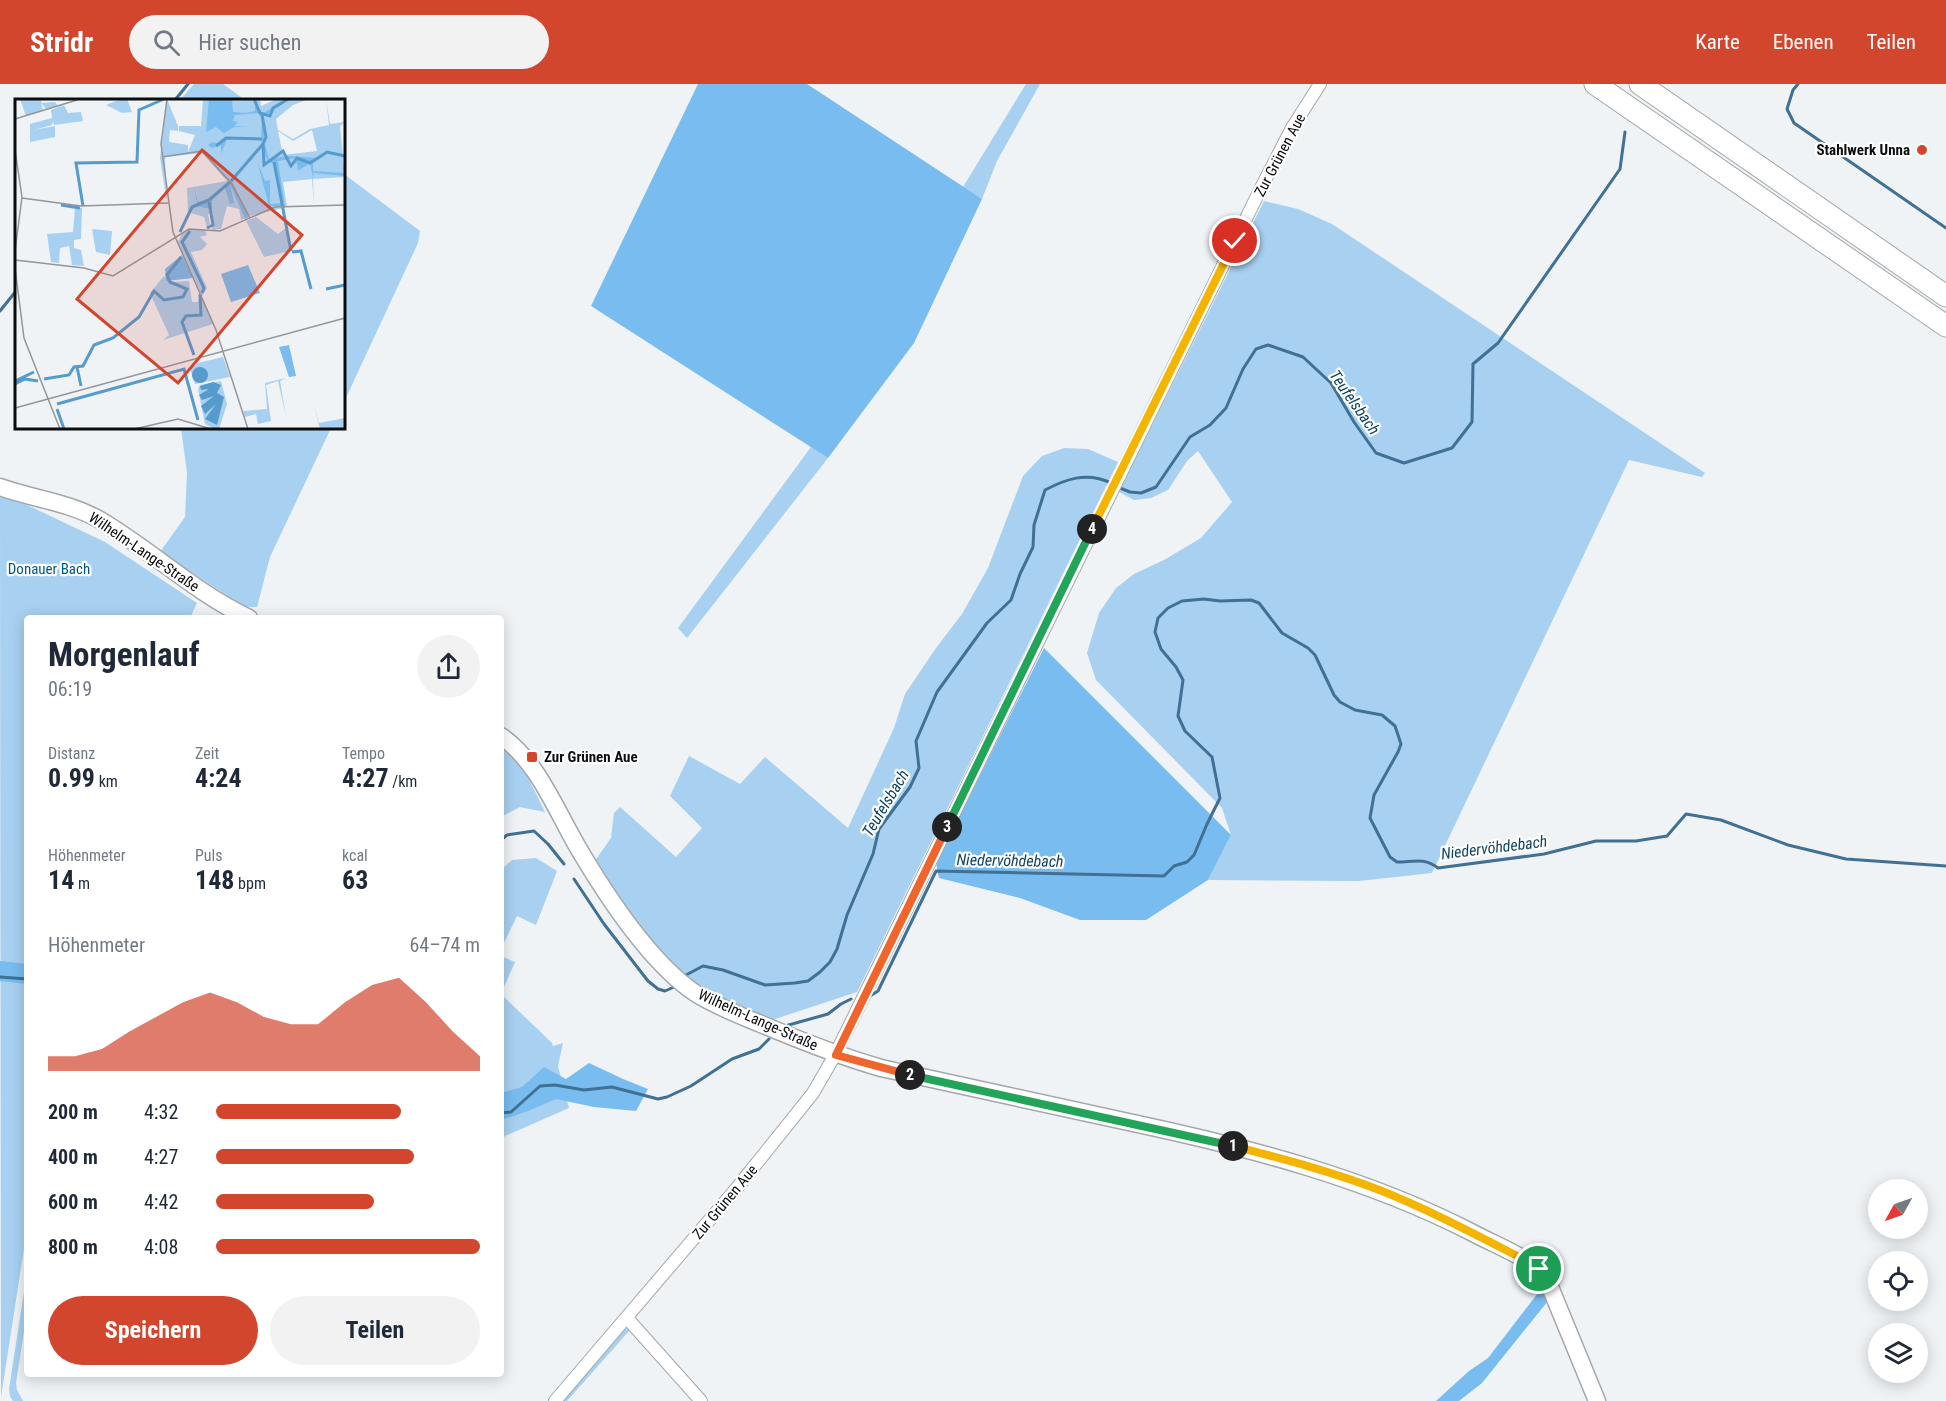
<!DOCTYPE html>
<html lang="de">
<head>
<meta charset="utf-8">
<style>
	body { margin:0; font-family:"Roboto Condensed",sans-serif; background:#f2f2f3; color:#1f2937; height:100vh; display:flex; flex-direction:column; font-size:22px; white-space:nowrap }
	* { box-sizing:border-box; margin:0 }
	p { font-size:20px; color:#747a83 }
	.icon { flex:none; width:33px; height:33px; fill:none; stroke:currentColor; stroke-width:2; stroke-linecap:round; stroke-linejoin:round }
	.map { position:relative; flex:1; overflow:hidden }
	.sheet { position:absolute; left:24px; top:531px; width:480px; height:762px; display:flex; flex-direction:column; background:#fff; border-radius:6px; box-shadow:0 3px 15px #0003 }
	.sheet>* { flex:none }
	.needle { width:39px; rotate:230deg }
	.controls { position:absolute; left:1868px; top:1095px; display:grid; gap:12px }
	.controls a { display:grid; place-items:center; width:60px; height:60px; border-radius:50%; background:#fff; box-shadow:0 3px 15px #0003; font-size:30px }
	.pin { position:absolute; display:grid; place-items:center; width:51px; height:51px; color:#fff; margin:-26px; border:3px solid #fff; border-radius:50%; box-shadow:0 2px 6px #0007 }
	.km { position:absolute; width:30px; height:30px; margin:-15px; border-radius:50%; background:#222; color:#fff; font-size:16px; line-height:30px; text-align:center }
	.round { display:grid; place-items:center; flex:none; width:63px; height:63px; border-radius:32px; background:#f2f2f3 }
	.summary { display:flex; align-items:center; justify-content:space-between; height:102px; padding:0 24px }
	h1 { font-size:33px; font-weight:700; line-height:45px }
	.metrics { display:grid; grid-template-columns:repeat(3,1fr); gap:9px; height:102px; padding:6px 24px }
	.metrics div { display:grid; align-content:center }
	.metrics b { font-size:26px; font-weight:700 }
	.metrics small { font-size:16px; font-weight:400 }
	.metrics p { font-size:16px }
	.chart { height:168px; padding:12px 24px }
	.chart p { display:flex; justify-content:space-between }
	.chart svg { width:100%; height:108px; margin-top:6px; fill:#d2462e; opacity:.7 }
	.action { display:flex; gap:12px; margin-top:auto; padding:12px 24px }
	.action a { flex:1; height:69px; border-radius:36px; background:#d2462e; color:#fff; font-size:24px; font-weight:700; line-height:69px; text-align:center }
	.action a+a { background:#f2f2f3; color:#1f2937 }
	ul { padding:0 24px; list-style:none; font-size:20px }
	li { display:grid; grid-template-columns:96px 72px 1fr; align-items:center; height:45px }
	li i { height:15px; border-radius:8px; background:#d2462e }
	header { display:flex; align-items:center; gap:36px; box-sizing:border-box; height:84px; padding:0 30px; background:#d2462e; color:#fff }
	header strong { font-size:28px }
	nav { display:flex; gap:33px; margin-inline-start:auto; font-size:21px }
	.search { width:420px; height:54px; background:#f2f2f3; display:flex; align-items:center; gap:15px; box-sizing:border-box; padding:0 21px; border-radius:33px; color:#747a83; font-size:22px }
	.map>svg:first-child { display:block }
	.green { fill:#a8d0f0 }
	.forest { fill:#78bcf0 }
	.lines { fill:none; stroke-linecap:round; stroke-linejoin:round }
	.stream { stroke:#407093; stroke-width:3 }
	.street-casing { stroke:#a4a8aa; stroke-width:14 }
	.secondary-casing { stroke:#a4a8aa; stroke-width:19 }
	.highway-casing { stroke:#a4a8aa; stroke-width:23 }
	.street { stroke:#fff; stroke-width:12 }
	.secondary { stroke:#fff; stroke-width:16 }
	.highway { stroke:#fff; stroke-width:21 }
	.split-1-casing { stroke:#fff; stroke-width:12 }
	.split-2-casing { stroke:#fff; stroke-width:12 }
	.split-3-casing { stroke:#fff; stroke-width:12 }
	.split-4-casing { stroke:#fff; stroke-width:12 }
	.split-5-casing { stroke:#fff; stroke-width:12 }
	.split-1 { stroke:#f5b400; stroke-width:8 }
	.split-2 { stroke:#22a559; stroke-width:8 }
	.split-3 { stroke:#f0652b; stroke-width:8 }
	.split-4 { stroke:#22a559; stroke-width:8 }
	.split-5 { stroke:#f5b400; stroke-width:8 }
	.poi-dot { fill:#d2462e; stroke:#fff; stroke-width:2 }
	.labels { text-anchor:middle; stroke-width:4.5; stroke-linejoin:round; paint-order:stroke }
	.poi-label { font-size:15px; font-weight:bold; fill:#0b0c0d; stroke:#fff; text-anchor:end }
	.street-label { font-size:15px; fill:#0b0c0d; stroke:#fff }
	.park-label { font-size:15px; fill:#005786; stroke:#fff }
	.water-label { font-size:16px; font-style:italic; fill:#0f4365; stroke:#fff }
	.inset-river { fill:none; stroke:#579bcd; stroke-width:3 }
	.inset-road { fill:none; stroke:#949799; stroke-width:1.5 }
	.view { fill:#d2462e; fill-opacity:0.15; stroke:#d2462e; stroke-width:3 }
	.inset-edge { fill:none; stroke:#0b0c0d; stroke-width:3 }
</style>
</head>
<body>
<header>
<strong>Stridr</strong>
<div class="search"><svg class="icon" aria-label="search" viewBox="0 0 24 24"><circle cx="10" cy="10" r="6"/><path d="M15 15l6 6"/></svg>Hier suchen</div>
<nav><a>Karte</a><a>Ebenen</a><a>Teilen</a></nav>
</header>
<div class="map">
<svg width="1946" height="1317" viewBox="0 0 1946 1317">
	<rect width="100%" height="100%" fill="#eff3f6"/>
	<g class="green">
		<path d="M194,0H223L245,16H180Z"/>
		<path d="M1026,0H1040L997,77L982,115L963,103Z"/>
		<path d="M344,90L420,147L418,159L344,318Z"/>
		<path d="M1264,117L1298,125L1332,140L1705,389L1702,393L1629,376L1432,789L1359,797L1208,796L1231,751L1222,724L1096,596L1087,569L1099,529L1116,504L1134,490L1164,476L1201,454L1232,418L1198,367L1187,377L1168,406L1151,414L1134,416L1119,408Z"/>
		<path d="M181,344H331L270,473L257,523H245L160,468L185,433L187,389Z"/>
		<path d="M811,363L828,374L687,554L678,544Z"/>
		<path d="M1064,364L1088,365L1118,378L857,908L772,936C746,925 718,914 693,898C652,871 622,818 594,778L611,754L614,729L620,723L676,773L702,744L670,712L689,672L740,700L765,673L848,744L894,644L905,610L936,564L962,530L988,484L1023,392L1042,372Z"/>
		<path d="M0,408L105,458L197,519L190,534H27V1145L1,1313Z"/>
		<path d="M501,665C522,673 535,709 545,728L520,723L501,733Z"/>
		<path d="M536,774L557,787L536,841L517,832L501,865V786L512,776Z"/>
		<path d="M501,872L515,878L501,910L552,959L553,962L563,959L558,982L569,1024L505,1052L501,1057Z"/>
		<path d="M27,1188V1228L16,1299L17,1306L23,1317H13L10,1312L9,1305Z"/>
		<path d="M629,1244L638,1252L629,1247L567,1317H561L622,1245Z"/>
	</g>
	<g class="forest">
		<path d="M698,0H807L982,115L914,259L828,374L591,222Z"/>
		<path d="M1044,564L1231,751L1208,796L1146,836H1080L1020,814L939,794L936,779Z"/>
		<path d="M0,877L27,880V900L0,897Z"/>
		<path d="M589,979L623,995L648,1005L636,1027L594,1023L556,1015L528,1027L501,1036V1009L522,1003L544,983L566,995Z"/>
		<path d="M1541,1205L1548,1217L1482,1299L1459,1317H1436L1469,1287L1488,1274Z"/>
	</g>
	<g class="lines">
		<g class="stream">
			<path d="M1798,0L1793,6L1787,25L1794,39L1946,144"/>
			<path d="M175,16L188,0"/>
			<path d="M0,227L16,207"/>
			<path d="M1120,404L1130,408L1141,409L1156,403L1190,353L1210,341L1226,324L1243,285L1256,265L1268,261L1303,273L1331,299L1354,338L1376,369L1404,379L1452,364L1472,338L1473,280L1498,259L1620,85L1625,48"/>
			<path d="M501,756L507,751L534,747L548,760L564,780"/>
			<path d="M574,795L604,840L648,897L658,905L665,907L674,903"/>
			<path d="M686,891L703,882L723,886L765,901L795,899L808,897L820,888L830,878L837,865L847,831L873,770L879,745L910,703L919,684L916,657L937,608L987,539L1011,516L1020,490L1033,463L1034,441L1045,406C1066,395 1086,388 1109,398"/>
			<path d="M0,893L27,895"/>
			<path d="M870,912L878,907L936,787L1164,792L1174,782L1187,778L1194,771L1207,740L1220,714L1212,673L1185,647L1178,632L1183,596L1176,583L1161,565L1155,548L1158,534L1168,524L1182,517L1204,515L1220,517L1251,516L1259,519L1282,549L1308,564L1315,571L1334,611L1340,618L1355,626L1382,631L1395,642L1401,660L1398,668L1374,711L1370,734L1390,773L1397,778C1413,778 1424,773 1438,784L1544,770L1596,757H1636L1667,752L1686,730L1721,736L1788,761L1846,775L1946,782"/>
			<path d="M785,942L828,930L841,920L851,915"/>
			<path d="M501,1029L511,1028L540,1002L555,1001L584,1006L612,1003L658,1015L667,1013L691,1002L732,975L759,965L769,955"/>
		</g>
		<g class="street-casing">
			<g id="street">
				<path d="M627,1234L701,1317"/>
				<path d="M555,1317L736,1105L813,1009L835,971L1262,102L1292,44L1320,0"/>
			</g>
		</g>
		<g class="secondary-casing">
			<g id="secondary">
				<path d="M0,403C33,415 69,418 100,436C151,466 194,508 249,534"/>
				<path d="M501,652C540,679 558,732 583,772C610,817 651,879 695,909C715,922 739,931 761,940C801,957 839,972 881,984C965,1003 1049,1020 1133,1039C1250,1064 1366,1094 1473,1149C1497,1162 1527,1172 1546,1193L1597,1317"/>
			</g>
		</g>
		<g class="highway-casing">
			<g id="highway">
				<path d="M1595,0L1946,242"/>
				<path d="M1640,0L1946,212"/>
			</g>
		</g>
		<use href="#street" class="street"/>
		<use href="#secondary" class="secondary"/>
		<use href="#highway" class="highway"/>
	</g>
	<g class="lines">
		<g class="split-1-casing">
			<path id="split-1" d="M1233,1062C1283,1075 1334,1088 1382,1107C1434,1128 1482,1154 1531,1179L1539,1185"/>
		</g>
		<g class="split-2-casing">
			<path id="split-2" d="M910,991L1233,1062"/>
		</g>
		<g class="split-3-casing">
			<path id="split-3" d="M910,991L836,971L947,743"/>
		</g>
		<g class="split-4-casing">
			<path id="split-4" d="M947,743L1092,445"/>
		</g>
		<g class="split-5-casing">
			<path id="split-5" d="M1092,445L1235,157"/>
		</g>
		<use href="#split-1" class="split-1"/>
		<use href="#split-2" class="split-2"/>
		<use href="#split-3" class="split-3"/>
		<use href="#split-4" class="split-4"/>
		<use href="#split-5" class="split-5"/>
	</g>
	<g class="poi-dot">
		<circle cx="1922" cy="66" r="6"/>
		<rect x="526" y="667" width="12" height="12" rx="3"/>
	</g>
	<g class="labels">
		<g class="poi-label">
			<text x="1910" y="71">Stahlwerk Unna</text>
			<text x="544" y="678" text-anchor="start">Zur Grünen Aue</text>
		</g>
		<g class="street-label">
			<text transform="translate(1280 71) rotate(-62)" y="5">Zur Grünen Aue</text>
			<text transform="translate(144 468) rotate(34)" y="5">Wilhelm-Lange-Straße</text>
			<text transform="translate(758 936) rotate(24)" y="5">Wilhelm-Lange-Straße</text>
			<text transform="translate(725 1118) rotate(-50)" y="5">Zur Grünen Aue</text>
		</g>
		<g class="park-label">
			<text x="49" y="490">Donauer Bach</text>
		</g>
		<g class="water-label">
			<text transform="translate(1355 318) rotate(55)" y="6">Teufelsbach</text>
			<text transform="translate(885 719) rotate(-59)" y="6">Teufelsbach</text>
			<text transform="translate(1494 763) rotate(-7)" y="6">Niedervöhdebach</text>
			<text transform="translate(1010 776) rotate(1)" y="6">Niedervöhdebach</text>
		</g>
	</g>
	<g transform="translate(15 15)">
		<rect width="330" height="330" fill="#eff3f6"/>
		<path d="M5,0H25L27,4L40,3L43,7L31,10L26,4L28,12L11,17ZM106,0H112L117,13L107,14L91,6ZM152,0L163,27V32L155,31L154,43L173,46V53L180,36L164,32V27H186L188,0H245L246,7L262,0H294L278,6L261,20L263,31L278,40L295,30L314,26L311,0L315,25L330,23L325,27L330,78L298,80L299,107L297,80L268,83L272,108L235,117L228,108L233,118L226,121L224,110L212,107L206,130L197,131L198,114L193,115L195,125L192,128L189,118L173,113L172,89L212,82L187,54L150,58L152,104L145,59ZM297,31L302,52L268,56L263,32L278,42ZM49,6L53,14L66,13L68,22L39,26L38,22L37,26L19,31L40,27V38L15,43V25L37,19L36,11ZM60,109H67L66,140L59,141V149L66,151L69,167L57,166L54,147L45,149L44,164L36,163L32,135L58,133ZM241,118L263,135L271,129L275,152L249,158L231,122ZM77,130L97,132L95,156L81,153ZM175,131H190L192,136L185,138L192,145L187,151L176,153L192,189L187,197L163,143L167,135ZM149,177L154,183L174,182L177,203H183L185,195L198,225L148,241L154,236L135,194ZM208,258L215,278L180,285L175,270L183,264ZM271,279L265,282L271,317L263,282L251,286L256,322L243,325L241,315L230,318L228,312L252,310L250,284ZM206,282L212,305L204,330H199L190,325L183,290L185,286ZM298,303L304,324L330,319V330H305Z" fill="#a8d0f0" fill-rule="evenodd"/>
		<path d="M194,0H217L218,13L231,14L240,12V0L247,15L271,0H276L249,17V42L254,60L273,57L304,59L308,54L312,53L325,55L330,58L312,54L303,61H298V72L330,74V77L299,74L298,78L295,64L283,72L281,59L263,62L270,108L254,107L242,62L250,82L255,81V105L268,104L258,64H254L246,47L217,83L234,118L230,120L215,85L219,104L215,105L210,89L197,101V110L181,107L169,121L182,104L179,88L183,103L193,100L216,83L247,45L246,41L212,40L206,55V46L197,49L193,46L197,43L205,45L211,39H246L247,19L243,14L220,16L218,22L223,23L219,27L234,28H219L209,34L201,28L191,33ZM167,156L178,179L151,182L150,170ZM233,166L245,194L216,203L206,175ZM274,246L281,277L274,278L264,248Z" fill="#78bcf0"/>
		<path d="M177 276a8 8 0 1 1 16 0a8 8 0 1 1-16 0ZM198,283L206,286L202,294L209,298L202,326L190,320L201,305L190,315L186,307L199,297L187,301L184,296L194,290L186,291L185,287Z" fill="#579bcd"/>
		<path class="inset-river" d="M239,0L245,14L255,17L258,9L273,0M248,44L249,66L268,52L276,67L282,59L295,64L312,53L330,57M201,47L211,39L247,40M259,63L276,152M216,82L248,45L251,38L247,16M46,106L65,109M68,107L61,64L122,63L124,11L149,0M192,129L198,126L194,103M175,132L167,143L189,189L187,194M165,133L177,108L194,101L215,83M277,153L286,152L296,190M311,190L330,186M179,256L167,223L171,217L186,216L185,195M62,268L66,287M29,280L54,276L59,268L68,267L79,246L98,239L124,218L139,192L149,201L168,198L172,190L155,183L152,176L166,158M0,282L19,273M0,285L10,280L23,282M42,305L169,270L183,321M42,310L49,330"/>
		<path class="inset-road" d="M152,0L146,45L158,133L201,231L233,330M0,20L62,1M0,51L7,98L0,152M147,58L187,52L217,85L235,119M7,99L66,107L153,104M0,161L69,169L98,177L174,130L205,132L260,108L330,106M0,169L9,239L45,330M0,309L330,219M119,330L163,320L196,330"/>
		<path class="view" d="M187,51L287,136L163,284L62,200Z"/>
		<rect width="330" height="330" class="inset-edge"/>
	</g>
</svg>
<div class="controls">
<a><svg class="needle" viewBox="-14 -14 28 28"><path d="M0-13l5 13h-10z" fill="#e53935"/><path d="M0 13l5-13h-10z" fill="#747a83"/></svg></a>
<a><svg class="icon" aria-label="locate" viewBox="0 0 24 24"><circle cx="12" cy="12" r="6"/><path d="M12 2v4M12 18v4M2 12h4M18 12h4"/></svg></a>
<a><svg class="icon" aria-label="layers" viewBox="0 0 24 24"><path d="M12 4l9 5-9 5-9-5zM3 14l9 5 9-5"/></svg></a>
</div>
<div class="pin" style="left:1539px;top:1185px;background:#1e9e55"><svg class="icon" aria-label="arrive" viewBox="0 0 24 24"><path d="M6 21V4h12l-3 4 3 4H6"/></svg></div>
<div class="pin" style="left:1235px;top:157px;background:#d93025"><svg class="icon" aria-label="check" viewBox="0 0 24 24"><path d="M5 12l5 5 9-10"/></svg></div>
<b class="km" style="left:1233px;top:1062px">1</b>
<b class="km" style="left:910px;top:991px">2</b>
<b class="km" style="left:947px;top:743px">3</b>
<b class="km" style="left:1092px;top:445px">4</b>
<section class="sheet">
<div class="summary"><div><h1>Morgenlauf</h1><p>06:19</p></div><a class="round"><svg class="icon" aria-label="share" viewBox="0 0 24 24"><path d="M12 15V3M7 8l5-5 5 5M5 13v7h14v-7"/></svg></a></div>
<div class="metrics">
<div><p>Distanz</p><b>0.99<small> km</small></b></div>
<div><p>Zeit</p><b>4:24</b></div>
<div><p>Tempo</p><b>4:27<small> /km</small></b></div>
</div>
<div class="metrics">
<div><p>Höhenmeter</p><b>14<small> m</small></b></div>
<div><p>Puls</p><b>148<small> bpm</small></b></div>
<div><p>kcal</p><b>63</b></div>
</div>
<div class="chart"><p><span>Höhenmeter</span>64–74 m</p>
<svg viewBox="0 0 160 44" preserveAspectRatio="none"><path d="M0 44V38L10 38L20 35L30 28L40 22L50 16L60 12L70 16L80 22L90 25L100 25L110 16L120 9L130 6L140 16L150 28L160 38V44z"/></svg>
</div>
<ul>
<li><b>200 m</b>4:32<i style="width:70%"></i></li>
<li><b>400 m</b>4:27<i style="width:75%"></i></li>
<li><b>600 m</b>4:42<i style="width:60%"></i></li>
<li><b>800 m</b>4:08<i style="width:100%"></i></li>
</ul>
<div class="action"><a>Speichern</a><a>Teilen</a></div>
</section>
</div>
</body>
</html>
